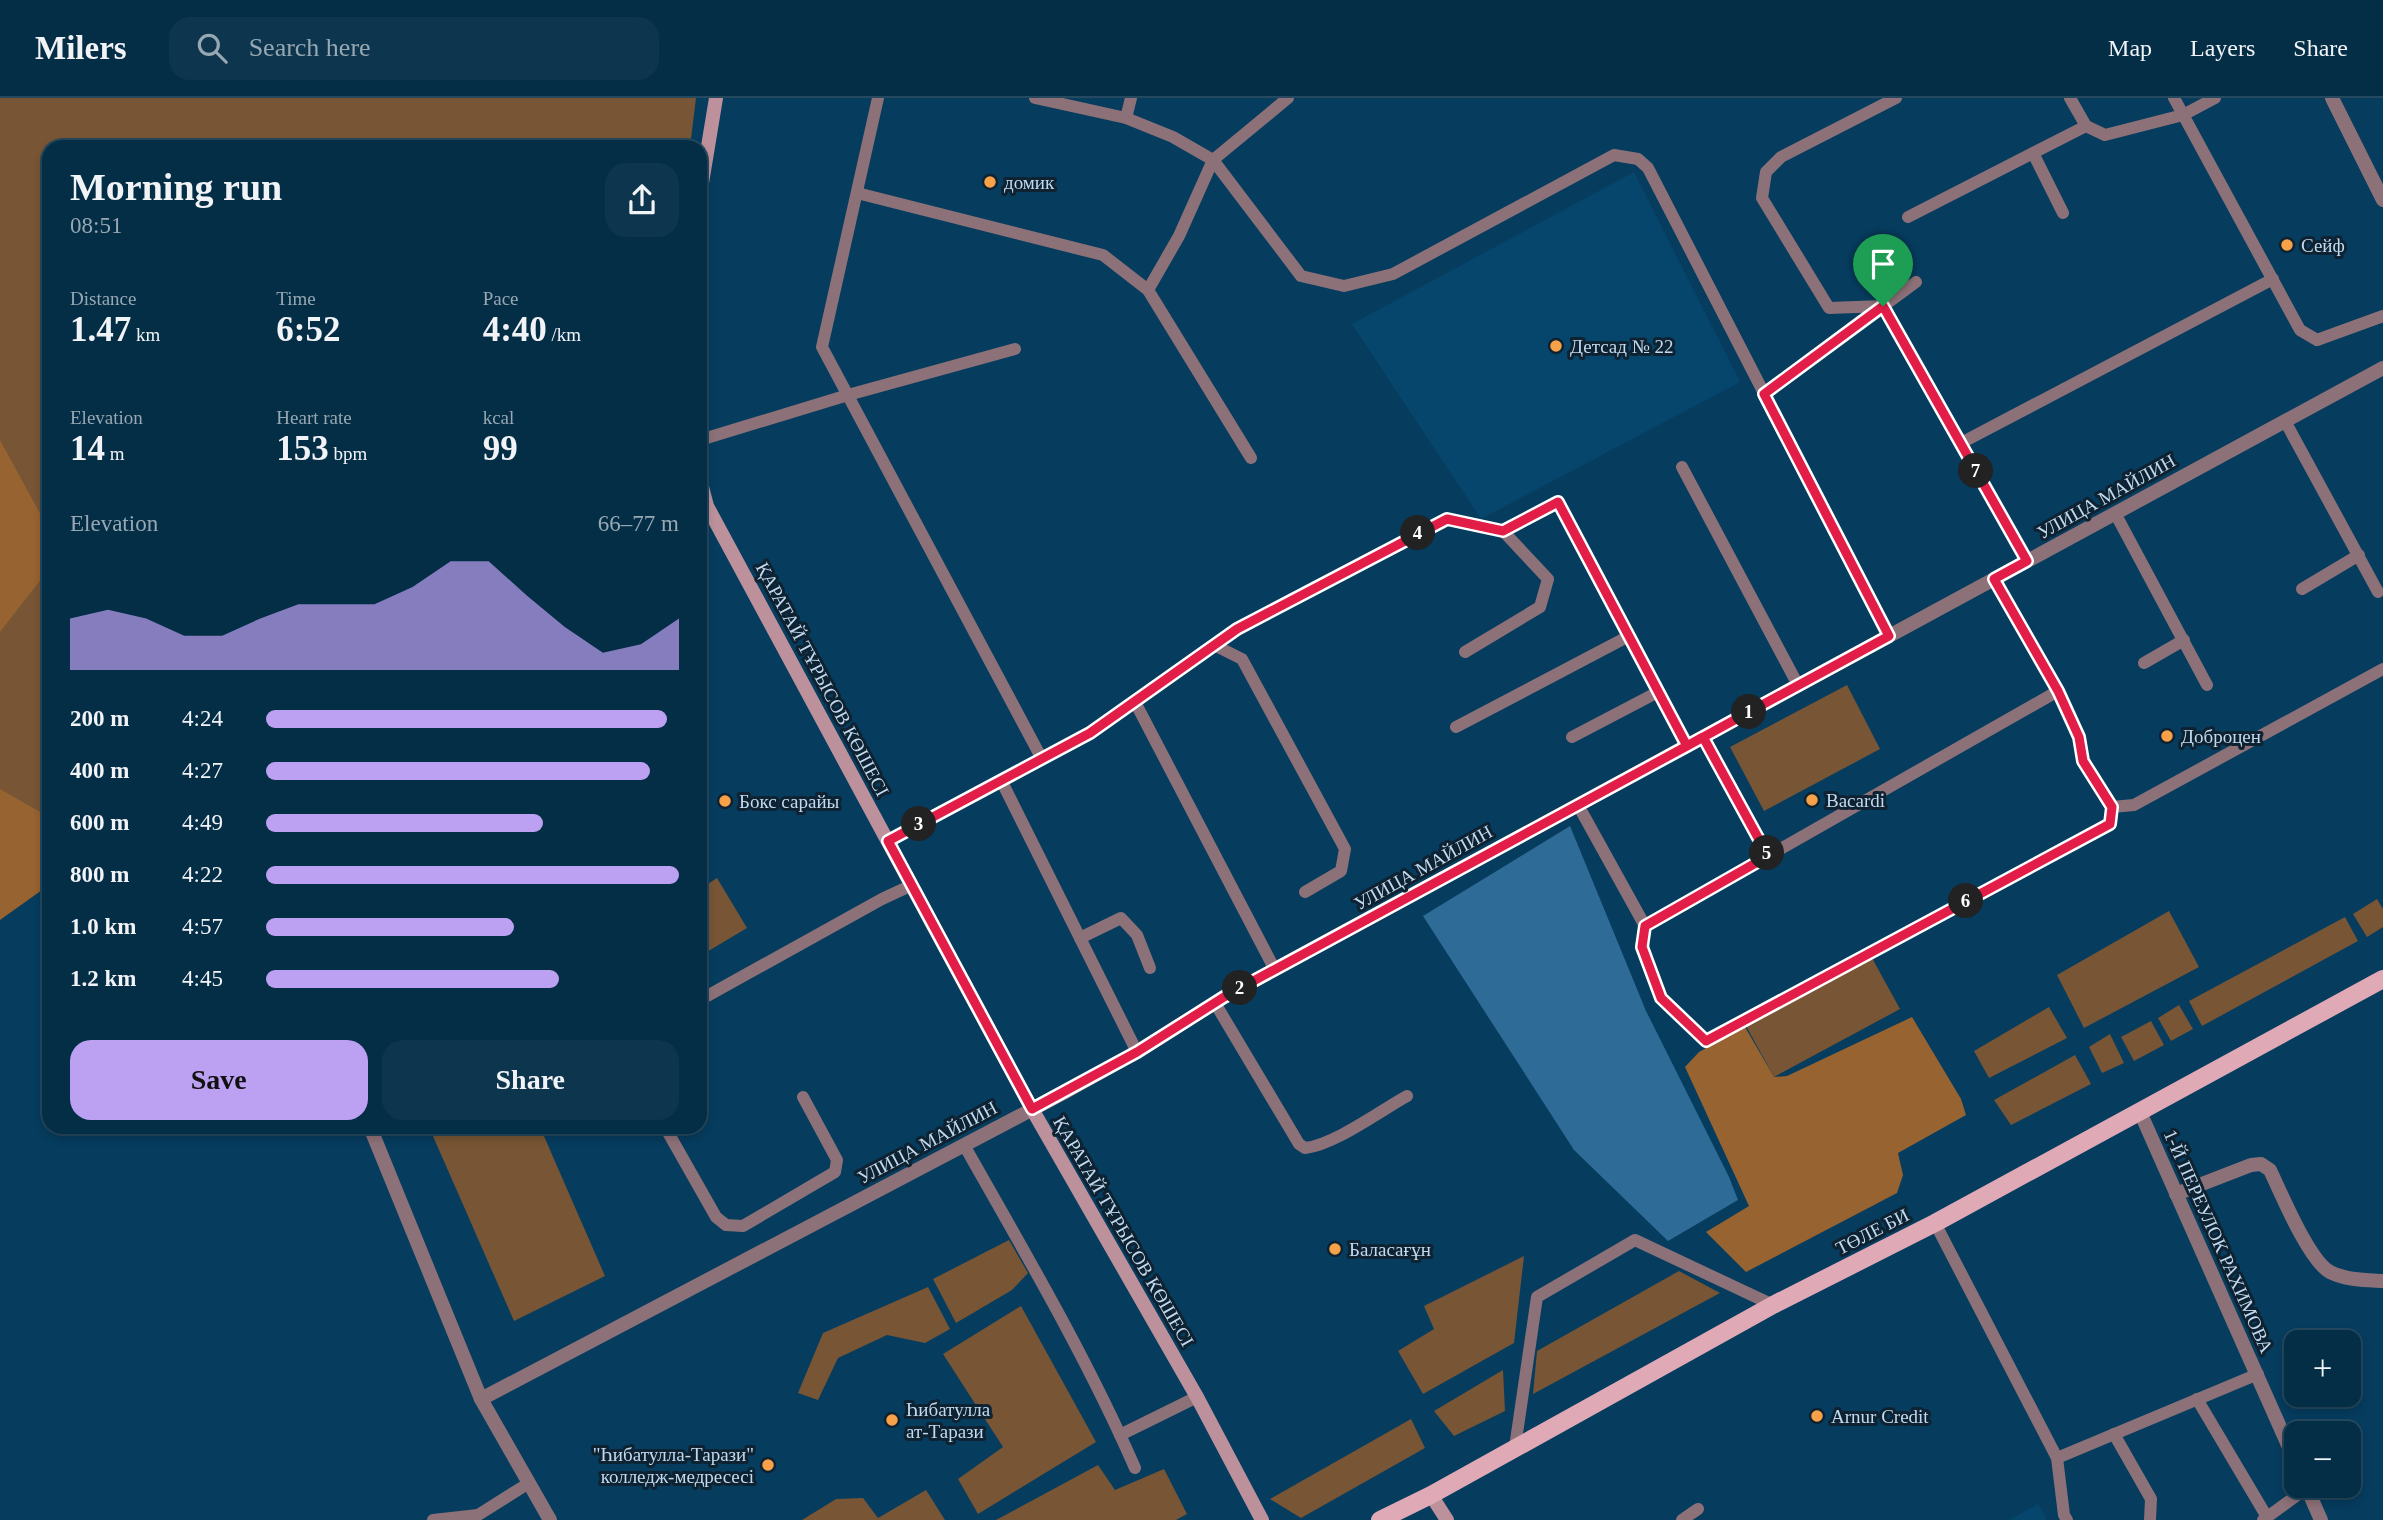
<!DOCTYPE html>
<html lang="en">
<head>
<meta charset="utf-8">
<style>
	body { margin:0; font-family:"Times New Roman",serif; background:#0d354d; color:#f1f3f6; height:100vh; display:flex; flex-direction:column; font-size:26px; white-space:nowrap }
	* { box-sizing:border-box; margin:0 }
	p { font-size:23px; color:#97a8b3 }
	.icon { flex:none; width:38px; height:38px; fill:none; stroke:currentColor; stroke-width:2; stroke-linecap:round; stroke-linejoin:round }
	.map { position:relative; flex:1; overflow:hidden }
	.sheet { position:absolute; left:42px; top:42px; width:665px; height:994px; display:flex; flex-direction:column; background:#042d46; border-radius:21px; box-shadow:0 4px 10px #0003,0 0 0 2px #25495f }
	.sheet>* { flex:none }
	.buttons { position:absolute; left:2284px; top:1232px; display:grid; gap:14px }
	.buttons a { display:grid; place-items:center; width:77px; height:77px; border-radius:14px; background:#042d46; box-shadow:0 4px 10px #0003,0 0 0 2px #25495f; font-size:35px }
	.pin { position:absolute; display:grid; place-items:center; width:60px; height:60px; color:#fff; margin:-72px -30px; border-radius:50% 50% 50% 0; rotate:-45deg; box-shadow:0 0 7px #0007 }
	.pin .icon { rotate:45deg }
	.km { position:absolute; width:35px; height:35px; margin:-18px; border-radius:50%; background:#222; color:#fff; font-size:19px; line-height:35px; text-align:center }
	.round { display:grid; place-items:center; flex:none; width:74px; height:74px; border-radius:21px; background:#0d354d }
	.overview { display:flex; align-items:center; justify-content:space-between; height:119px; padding:0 28px }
	h1 { font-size:38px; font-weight:700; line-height:52px }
	.stats { display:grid; grid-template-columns:repeat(3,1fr); gap:10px; height:119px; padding:7px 28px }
	.stats div { display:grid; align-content:center }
	.stats b { font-size:35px; font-weight:700 }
	.stats small { font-size:19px; font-weight:400 }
	.stats p { font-size:19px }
	.chart { height:196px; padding:14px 28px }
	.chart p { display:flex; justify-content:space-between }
	.chart svg { width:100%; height:126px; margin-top:7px; fill:#bca0f2; opacity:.7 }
	.cta { display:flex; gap:14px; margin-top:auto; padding:14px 28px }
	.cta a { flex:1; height:80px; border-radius:21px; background:#bca0f2; color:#111; font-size:28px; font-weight:700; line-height:80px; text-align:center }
	.cta a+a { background:#0d354d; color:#f1f3f6 }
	ul { padding:0 28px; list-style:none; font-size:23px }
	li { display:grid; grid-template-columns:112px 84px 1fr; align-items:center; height:52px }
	li i { height:18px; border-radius:9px; background:#bca0f2 }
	header { display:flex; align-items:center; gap:42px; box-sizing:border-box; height:98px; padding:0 35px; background:#042d46; border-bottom:2px solid #25495f }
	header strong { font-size:33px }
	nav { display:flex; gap:38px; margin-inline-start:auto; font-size:24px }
	.search { width:490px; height:63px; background:#0d354d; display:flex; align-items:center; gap:18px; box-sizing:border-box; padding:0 24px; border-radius:21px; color:#97a8b3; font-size:26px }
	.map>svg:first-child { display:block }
	.built { fill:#06466d }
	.green { fill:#775535 }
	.forest { fill:#966331 }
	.water { fill:#2f6b97 }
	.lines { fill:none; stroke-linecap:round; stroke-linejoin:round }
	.service { stroke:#8d7178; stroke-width:12 }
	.minor { stroke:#8d7178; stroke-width:14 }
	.tertiary { stroke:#8d7178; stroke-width:14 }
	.secondary { stroke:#bc919b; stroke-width:14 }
	.primary { stroke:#e0a9b6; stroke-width:18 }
	.route-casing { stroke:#fff; stroke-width:14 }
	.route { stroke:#e11d48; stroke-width:9 }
	.poi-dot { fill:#f7a149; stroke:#0e2231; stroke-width:2.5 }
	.labels { text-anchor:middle; stroke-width:6; stroke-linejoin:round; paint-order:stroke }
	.poi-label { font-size:19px; fill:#c1daef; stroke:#0e2231; text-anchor:start }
	.street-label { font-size:19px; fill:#c1daef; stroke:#0e2231 }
</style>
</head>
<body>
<header>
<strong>Milers</strong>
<div class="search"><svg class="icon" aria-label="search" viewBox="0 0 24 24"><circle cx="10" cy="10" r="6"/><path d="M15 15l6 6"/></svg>Search here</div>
<nav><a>Map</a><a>Layers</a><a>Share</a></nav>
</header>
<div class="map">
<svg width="2383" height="1422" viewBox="0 0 2383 1422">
	<rect width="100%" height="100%" fill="#063c5e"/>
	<g class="built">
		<path d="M1634,74L1740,284L1481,421L1352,226Z"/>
		<path d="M2038,1406L2047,1422H2009Z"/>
	</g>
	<g class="green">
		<path d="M0,0H696L690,49H49V785L0,820Z"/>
		<path d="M1847,587L1880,651L1764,713L1730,649Z"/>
		<path d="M717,780L747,830L700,858V791Z"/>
		<path d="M2377,801L2383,811V829L2367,839L2353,816Z"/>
		<path d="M2169,813L2199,869L2084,930L2057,877Z"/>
		<path d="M2345,819L2358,843L2202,928L2189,903Z"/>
		<path d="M1872,860L1900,911L1774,979L1746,928Z"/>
		<path d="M2179,907L2193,931L2171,943L2158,920Z"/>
		<path d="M2049,909L2067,940L1989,980L1974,953Z"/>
		<path d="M2151,923L2164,947L2134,963L2121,939Z"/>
		<path d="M2110,936L2124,965L2102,975L2089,949Z"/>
		<path d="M2075,957L2091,986L2011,1027L1994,1002Z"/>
		<path d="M429,1029H540L605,1178L514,1223Z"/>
		<path d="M1009,1142L1028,1175L1012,1192L956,1225L933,1181Z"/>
		<path d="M1524,1158L1514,1245L1423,1296L1398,1253L1434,1231L1424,1208Z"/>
		<path d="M1679,1173L1720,1195L1533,1296L1537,1253Z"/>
		<path d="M928,1189L950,1231L925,1245L887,1237L838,1260L818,1302L798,1295L823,1235Z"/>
		<path d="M1021,1208L1096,1344L978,1416L958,1381L1003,1349L943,1256Z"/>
		<path d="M1503,1272L1505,1313L1454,1338L1434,1313Z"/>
		<path d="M1411,1321L1425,1350L1301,1420L1270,1401Z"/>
		<path d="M1098,1367L1115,1392L1164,1371L1187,1416L1176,1422H996Z"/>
		<path d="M926,1392L945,1422H802L836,1401L863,1400L878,1420Z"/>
	</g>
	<g class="forest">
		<path d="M0,342L49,432V471L0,534Z"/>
		<path d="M0,691L49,719V787L0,822Z"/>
		<path d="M1912,919L1961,1001L1966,1017L1898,1055L1903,1077L1897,1095L1746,1174L1706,1134L1749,1108L1685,969L1699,954L1745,929L1774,979L1787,978Z"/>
	</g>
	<path class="water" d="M1570,728L1646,913L1729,1079L1738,1102L1668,1143L1574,1052L1423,818Z"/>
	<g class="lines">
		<g class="service">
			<path d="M878,0L822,249L1042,661"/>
			<path d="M1035,0L1126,20L1173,39L1213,62L1301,178L1344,188L1393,176L1614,57L1638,61L1648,70L1889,538"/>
			<path d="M1896,0L1781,59L1766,74L1762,100L1829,210L1883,208L2027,463"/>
			<path d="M2070,0L2086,28L2105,37L2183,17L2215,0"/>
			<path d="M2174,0L2300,232L2317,242L2383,218"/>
			<path d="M1126,20L1131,0"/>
			<path d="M2033,55L2063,115"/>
			<path d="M857,95L1103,157L1148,192L1251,360"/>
			<path d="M1908,119L2086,28"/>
			<path d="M1148,192L1179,138L1213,62L1288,0"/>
			<path d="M1764,296L1916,184"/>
			<path d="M2285,323L2378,494"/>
			<path d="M700,342L848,297L1015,251"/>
			<path d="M1961,345L2273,181"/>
			<path d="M1682,369L1798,587"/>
			<path d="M2115,415L2207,587"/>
			<path d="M1503,433L1558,404L1687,648"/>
			<path d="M1994,481L2058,593L2079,639L2083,663L2112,709L2134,707L2383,571"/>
			<path d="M2302,491L2359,457"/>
			<path d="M1214,547L1242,561L1345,751L1341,773L1305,794"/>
			<path d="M2144,565L2184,542"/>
			<path d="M1135,604L1275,872"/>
			<path d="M1456,629L1629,538"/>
			<path d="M1572,639L1658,594"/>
			<path d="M1703,639L1768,758"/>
			<path d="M1001,682L1137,954"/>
			<path d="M1578,707L1645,828L1641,849L1661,899L1706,943L2111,726L2112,709"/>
			<path d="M888,743L1090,635L1236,531L1447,421L1503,433L1548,481L1540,509L1465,554"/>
			<path d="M1645,828L2058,593"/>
			<path d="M1080,840L1121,820L1137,837L1150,870"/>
			<path d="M700,902L882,801L912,787"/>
			<path d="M1215,905L1299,1046L1305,1050C1334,1047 1380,1013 1407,998"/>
			<path d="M665,1029L716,1119L726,1127L743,1128L835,1074L837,1062L803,999"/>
			<path d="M964,1047C1024,1153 1086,1258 1135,1370"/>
			<path d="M1935,1125L2057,1360L2064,1417L2067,1422"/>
			<path d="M2197,1301L2267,1419"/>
			<path d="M2114,1336L2151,1401L2150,1422"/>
			<path d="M1120,1337L1197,1299"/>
			<path d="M1515,1349L1537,1199L1635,1142L1773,1207"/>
			<path d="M2057,1360L2258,1276"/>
			<path d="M433,1422L478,1417L529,1385"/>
			<path d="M1682,1422L1698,1411"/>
			<path d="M2263,1422L2307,1390"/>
		</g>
		<g class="minor">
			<path d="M2140,1014L2296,1365"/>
			<path d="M370,1029L481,1301L550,1422"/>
			<path d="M2176,1096L2251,1067L2261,1066L2270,1072C2281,1095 2309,1163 2330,1174C2346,1182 2365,1182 2383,1183"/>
			<path d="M481,1301L1067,993L1137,954L1224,899L2383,270"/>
			<path d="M2306,1388L2321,1422"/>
		</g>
		<path class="tertiary" d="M2332,0L2383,102"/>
		<g class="secondary">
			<path d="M700,97L716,0"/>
			<path d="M700,381L707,408L1032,1011L1197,1299L1262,1422"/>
			<path d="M1431,1397L1447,1422"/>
		</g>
		<path class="primary" d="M1380,1422L1431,1397L1773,1207L1935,1125L2383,881"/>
	</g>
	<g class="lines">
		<g class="route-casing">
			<path id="route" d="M1883,208L1764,296L1889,538C1821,575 1754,611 1687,648L1224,899L1137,954L1032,1011L888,743L1090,635L1237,531L1447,421L1503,433L1558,404L1687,648L1703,639L1768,758L1645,828L1642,849L1661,900L1706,943L2110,726L2112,709L2083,663L2079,639L2058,593L1994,481L2027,463L1883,208"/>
		</g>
		<use href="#route" class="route"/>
	</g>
	<g class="poi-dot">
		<circle cx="990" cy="84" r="7"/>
		<circle cx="2287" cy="147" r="7"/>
		<circle cx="1556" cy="248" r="7"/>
		<circle cx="2167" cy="638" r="7"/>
		<circle cx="1812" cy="702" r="7"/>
		<circle cx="725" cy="703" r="7"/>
		<circle cx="1335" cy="1151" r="7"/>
		<circle cx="1817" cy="1318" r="7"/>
		<circle cx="892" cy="1322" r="7"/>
		<circle cx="768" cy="1367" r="7"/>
	</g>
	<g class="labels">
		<g class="poi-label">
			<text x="1004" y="91">домик</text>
			<text x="2301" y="154">Сейф</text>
			<text x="1570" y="255">Детсад № 22</text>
			<text x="2181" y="645">Доброцен</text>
			<text x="1826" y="709">Bacardi</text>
			<text x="739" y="710">Бокс сарайы</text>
			<text x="1349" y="1158">Баласағұн</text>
			<text x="906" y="1318">Һибатулла<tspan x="906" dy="22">ат-Тарази</tspan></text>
			<text x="1831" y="1325">Arnur Credit</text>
			<text x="754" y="1363" text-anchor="end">"Һибатулла-Тарази"<tspan x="754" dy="22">колледж-медресесі</tspan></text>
		</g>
		<g class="street-label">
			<text transform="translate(2106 398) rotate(-29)" y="7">УЛИЦА МАЙЛИН</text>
			<text transform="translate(823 581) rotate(62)" y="7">ҚАРАТАЙ ТҰРЫСОВ КӨШЕСІ</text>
			<text transform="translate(1423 769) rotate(-29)" y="7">УЛИЦА МАЙЛИН</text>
			<text transform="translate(927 1044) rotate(-28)" y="7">УЛИЦА МАЙЛИН</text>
			<text transform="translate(1124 1133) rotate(60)" y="7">ҚАРАТАЙ ТҰРЫСОВ КӨШЕСІ</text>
			<text transform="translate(1872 1133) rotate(-27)" y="7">ТӨЛЕ БИ</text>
			<text transform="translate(2219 1143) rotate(66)" y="7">1-Й ПЕРЕУЛОК РАХИМОВА</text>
		</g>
	</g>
</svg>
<div class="buttons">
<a>+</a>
<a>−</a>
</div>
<div class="pin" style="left:1883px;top:208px;background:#1e9e55"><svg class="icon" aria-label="arrive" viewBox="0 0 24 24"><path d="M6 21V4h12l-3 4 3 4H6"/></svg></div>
<b class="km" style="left:1749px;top:614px">1</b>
<b class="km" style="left:1240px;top:890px">2</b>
<b class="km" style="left:919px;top:726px">3</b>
<b class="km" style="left:1418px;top:435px">4</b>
<b class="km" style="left:1767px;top:755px">5</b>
<b class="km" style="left:1966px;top:803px">6</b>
<b class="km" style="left:1976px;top:373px">7</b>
<section class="sheet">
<div class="overview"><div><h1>Morning run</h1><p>08:51</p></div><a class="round"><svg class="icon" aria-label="share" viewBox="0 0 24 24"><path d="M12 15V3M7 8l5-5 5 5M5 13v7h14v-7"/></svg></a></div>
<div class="stats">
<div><p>Distance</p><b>1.47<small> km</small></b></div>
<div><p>Time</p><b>6:52</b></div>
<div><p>Pace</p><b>4:40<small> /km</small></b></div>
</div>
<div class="stats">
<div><p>Elevation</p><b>14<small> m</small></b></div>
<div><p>Heart rate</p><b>153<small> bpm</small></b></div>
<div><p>kcal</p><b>99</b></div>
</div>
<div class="chart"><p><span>Elevation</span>66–77 m</p>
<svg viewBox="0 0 160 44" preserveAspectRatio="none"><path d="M0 44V26L10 23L20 26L30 32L40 32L50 26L60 21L70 21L80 21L90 15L100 6L110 6L120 18L130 29L140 38L150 35L160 26V44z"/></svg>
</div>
<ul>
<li><b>200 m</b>4:24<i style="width:97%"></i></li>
<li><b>400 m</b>4:27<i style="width:93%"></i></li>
<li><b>600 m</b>4:49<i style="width:67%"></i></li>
<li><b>800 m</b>4:22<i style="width:100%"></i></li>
<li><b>1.0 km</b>4:57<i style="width:60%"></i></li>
<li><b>1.2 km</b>4:45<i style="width:71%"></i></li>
</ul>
<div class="cta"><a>Save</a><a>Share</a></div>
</section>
</div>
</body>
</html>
